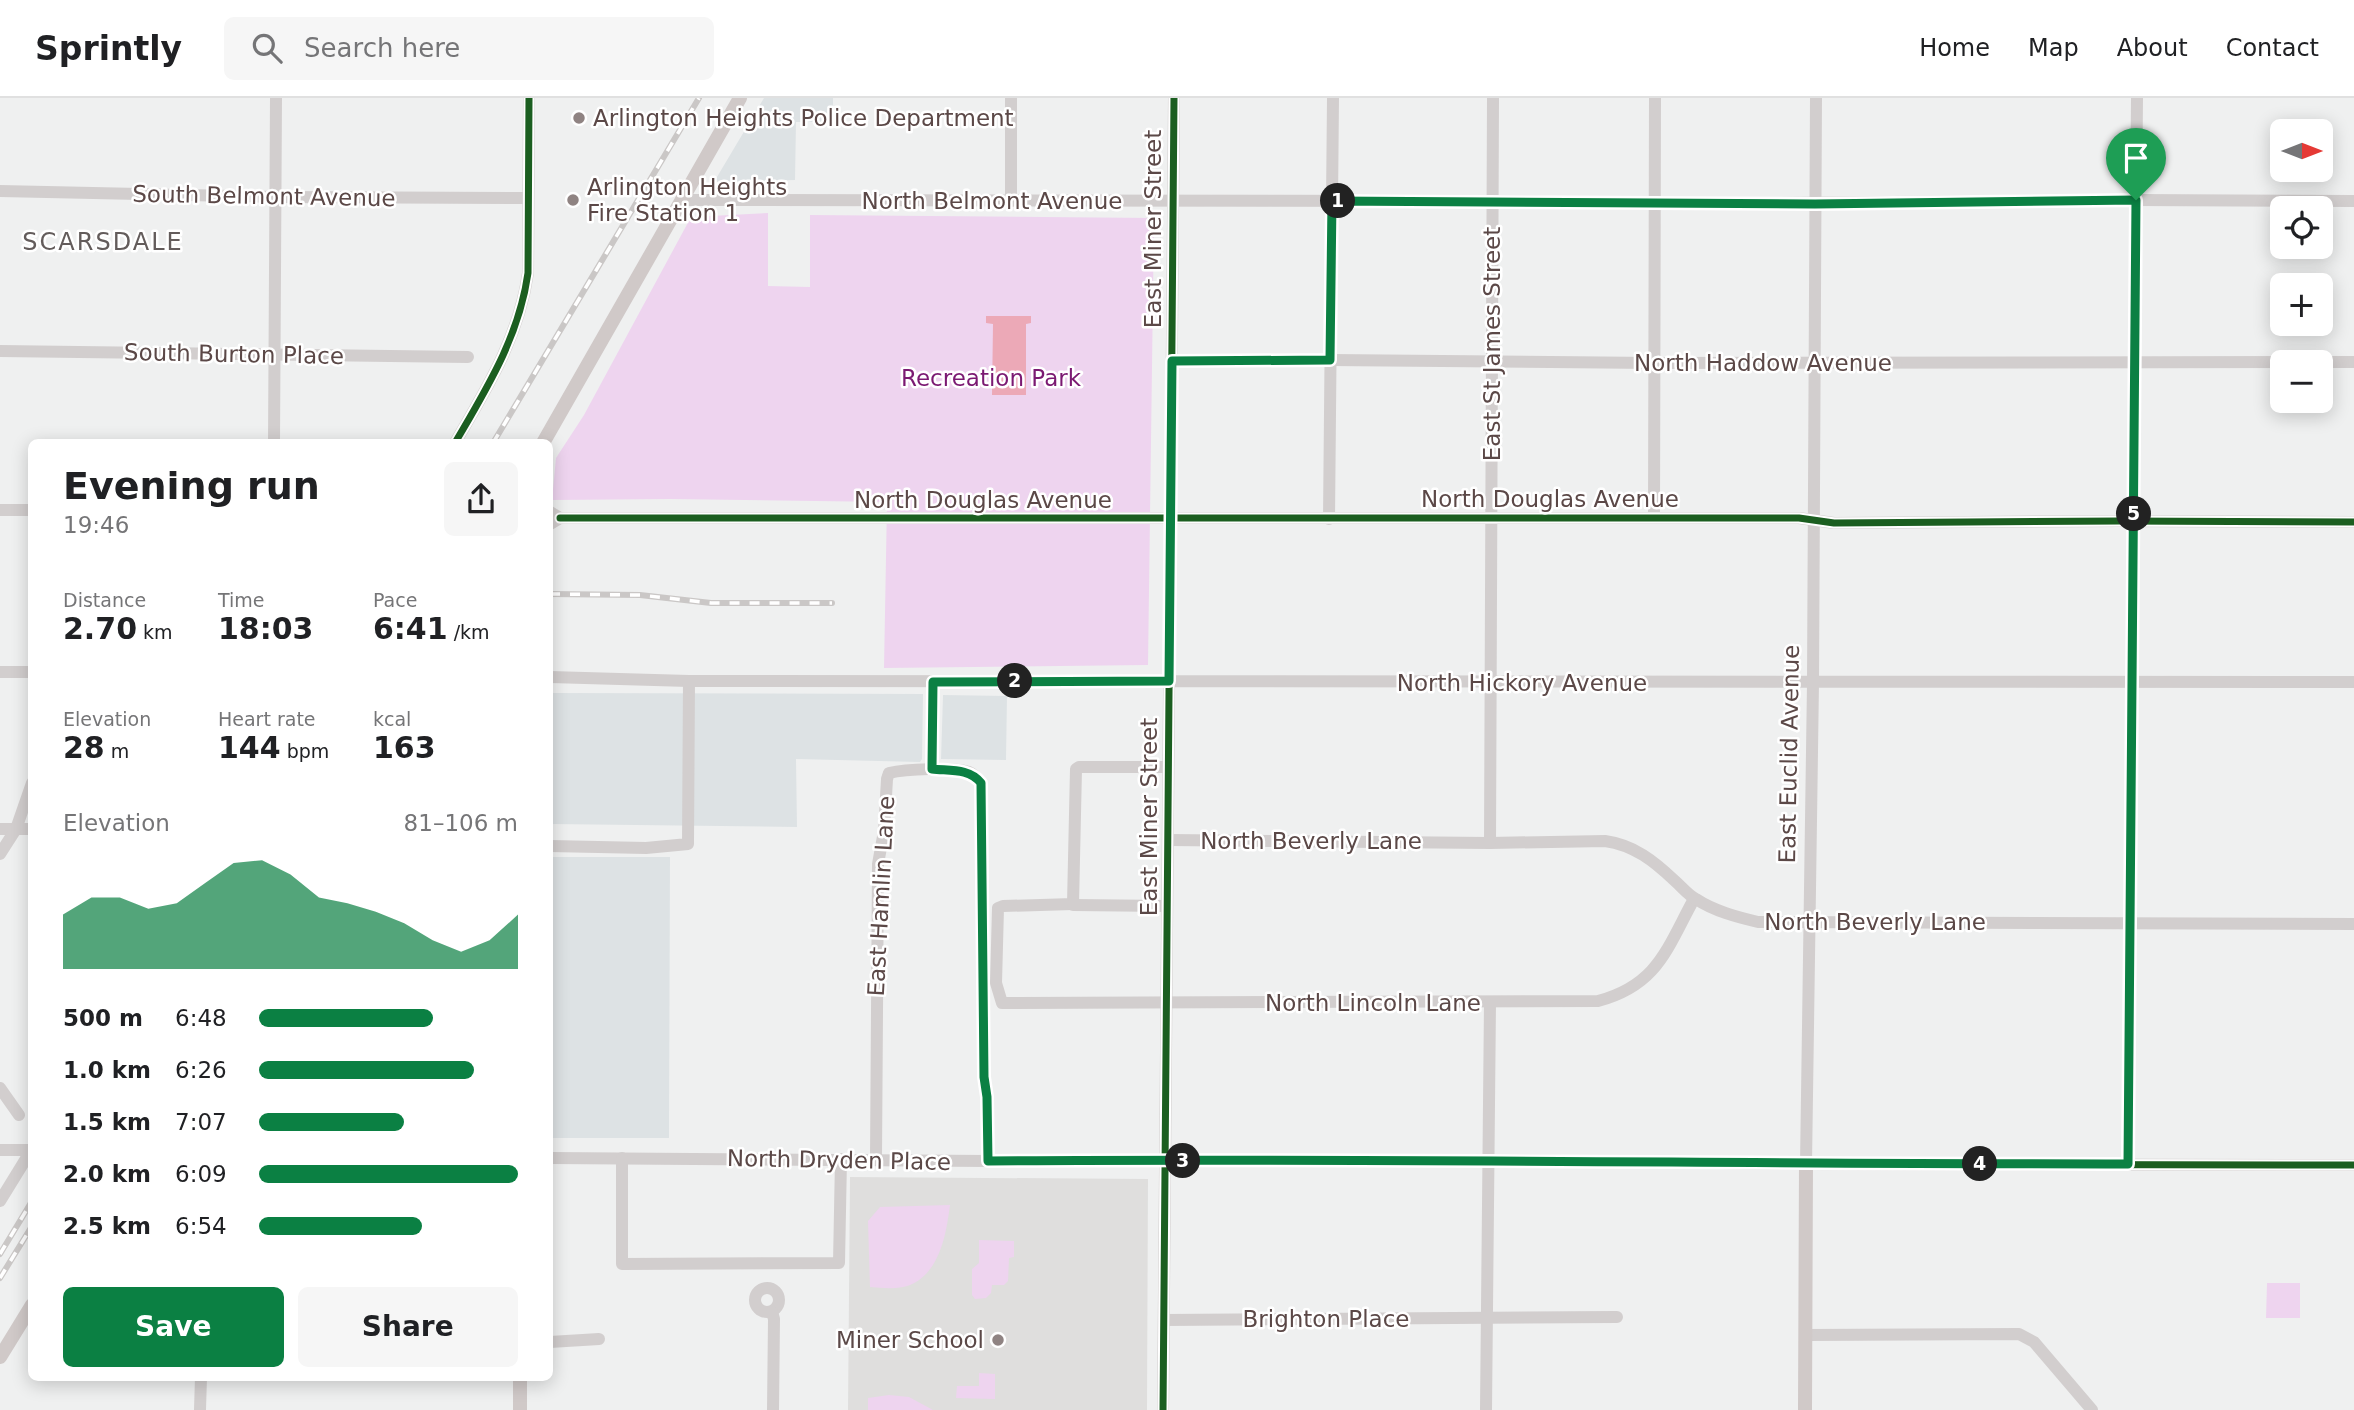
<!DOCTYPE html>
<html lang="en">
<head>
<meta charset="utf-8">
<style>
	body { margin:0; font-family:"DejaVu Sans",sans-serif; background:#f6f6f6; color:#202124; height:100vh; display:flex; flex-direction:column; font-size:26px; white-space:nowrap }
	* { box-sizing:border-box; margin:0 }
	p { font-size:23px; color:#757577 }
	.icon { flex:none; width:38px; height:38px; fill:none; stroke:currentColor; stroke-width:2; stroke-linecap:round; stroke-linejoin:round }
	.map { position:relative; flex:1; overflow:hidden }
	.sheet { position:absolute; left:28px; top:341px; width:525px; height:942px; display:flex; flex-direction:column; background:#fff; border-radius:10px; box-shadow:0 4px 18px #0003 }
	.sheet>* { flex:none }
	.needle { width:46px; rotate:90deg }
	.controls { position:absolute; left:2270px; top:21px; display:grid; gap:14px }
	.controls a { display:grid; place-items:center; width:63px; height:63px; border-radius:10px; background:#fff; box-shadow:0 4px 18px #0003; font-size:35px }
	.pin { position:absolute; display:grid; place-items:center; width:60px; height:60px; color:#fff; margin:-72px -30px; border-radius:50% 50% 50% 0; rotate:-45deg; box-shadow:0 0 7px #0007 }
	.pin .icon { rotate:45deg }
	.km { position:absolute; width:35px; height:35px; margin:-18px; border-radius:50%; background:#222; color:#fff; font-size:19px; line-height:35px; text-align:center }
	.round { display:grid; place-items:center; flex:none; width:74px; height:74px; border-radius:10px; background:#f6f6f6 }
	.headline { display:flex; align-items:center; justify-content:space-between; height:119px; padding:0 35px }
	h1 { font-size:38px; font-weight:700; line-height:52px }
	.figures { display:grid; grid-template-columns:repeat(3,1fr); gap:10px; height:119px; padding:7px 35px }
	.figures div { display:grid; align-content:center }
	.figures b { font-size:30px; font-weight:700 }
	.figures small { font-size:19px; font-weight:400 }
	.figures p { font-size:19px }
	.chart { height:196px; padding:14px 35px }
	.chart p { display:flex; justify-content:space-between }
	.chart svg { width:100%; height:126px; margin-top:7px; fill:#0b8043; opacity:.7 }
	.button { display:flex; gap:14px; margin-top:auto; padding:14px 35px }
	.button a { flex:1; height:80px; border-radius:10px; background:#0b8043; color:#fff; font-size:28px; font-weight:700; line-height:80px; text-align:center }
	.button a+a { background:#f6f6f6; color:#202124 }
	ul { padding:0 35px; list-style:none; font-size:23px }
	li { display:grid; grid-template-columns:112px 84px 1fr; align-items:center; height:52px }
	li i { height:18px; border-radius:9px; background:#0b8043 }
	header { display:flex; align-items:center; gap:42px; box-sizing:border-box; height:98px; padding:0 35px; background:#fff; border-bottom:2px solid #e0e0e0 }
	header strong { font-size:33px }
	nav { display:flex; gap:38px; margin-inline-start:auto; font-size:24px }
	.search { width:490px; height:63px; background:#f6f6f6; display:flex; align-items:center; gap:18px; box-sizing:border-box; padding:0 24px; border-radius:10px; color:#757577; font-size:26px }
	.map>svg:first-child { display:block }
	.commercial { fill:#dde2e4 }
	.education { fill:#dfdedd }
	.green { fill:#eed4ef }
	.water { fill:#eca9b7 }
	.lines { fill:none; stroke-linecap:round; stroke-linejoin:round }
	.minor { stroke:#d2cece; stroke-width:12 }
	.major { stroke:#d0c9c8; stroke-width:14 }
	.rail-casing { stroke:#cac7c6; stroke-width:6 }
	.rail { stroke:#fff; stroke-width:3.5; stroke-dasharray:10; stroke-linecap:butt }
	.cycleway-casing { stroke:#fff; stroke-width:11 }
	.cycleway { stroke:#1b5e20; stroke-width:7 }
	.route-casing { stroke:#fff; stroke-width:14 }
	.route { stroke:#0b8043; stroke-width:9 }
	.poi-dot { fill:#8f8382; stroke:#fff; stroke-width:2.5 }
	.labels { text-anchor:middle; stroke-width:5; stroke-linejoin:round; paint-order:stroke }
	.poi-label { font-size:23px; fill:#5b4847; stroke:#fff; text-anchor:start }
	.street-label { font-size:23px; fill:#5b4847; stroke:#fff }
	.park-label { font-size:23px; fill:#7b1972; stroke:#fff }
	.neighbourhood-label { font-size:24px; letter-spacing:2px; fill:#635c5b; stroke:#fff }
</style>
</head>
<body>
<header>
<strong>Sprintly</strong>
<div class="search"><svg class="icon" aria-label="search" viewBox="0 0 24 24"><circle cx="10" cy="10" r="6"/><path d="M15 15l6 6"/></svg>Search here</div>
<nav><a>Home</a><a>Map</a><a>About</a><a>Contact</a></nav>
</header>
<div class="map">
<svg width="2354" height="1312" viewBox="0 0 2354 1312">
	<rect width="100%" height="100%" fill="#eff0f0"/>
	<g class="commercial">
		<path d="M764,0H833V24H796L795,82L714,84Z"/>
		<path d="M550,595L923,596L922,661L920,664L796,661L797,729L550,726Z"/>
		<path d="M943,597L1007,598L1006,662L941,661Z"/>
		<path d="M550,759H670L669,1040H550Z"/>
	</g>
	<path class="education" d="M850,1079L1148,1081L1147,1312H848Z"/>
	<g class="green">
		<path d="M768,115V188L810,189V117L1154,120L1148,567L884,570L887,404L670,401L552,402L556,360L584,317L691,119Z"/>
		<path d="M950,1107C946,1137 939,1181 903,1189C892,1191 881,1190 870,1189L868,1123L880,1109Z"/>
		<path d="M979,1142L1014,1143V1159L1009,1160L1008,1183L1004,1187H992L991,1195L986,1200L975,1201L972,1197V1171L979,1165Z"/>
		<path d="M2267,1185H2300V1220H2266Z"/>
		<path d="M979,1275L995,1276V1301L956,1300L957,1288H979Z"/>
		<path d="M889,1297L909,1299L933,1312H868V1300Z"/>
	</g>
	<path class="water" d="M986,218H1031V225L1026,226V297H992L993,226L986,225Z"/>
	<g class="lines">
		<g class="minor">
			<path d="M0,93L275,99L528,100"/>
			<path d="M683,102L1493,103L1655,106L2135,102L2354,103"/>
			<path d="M1011,103V0"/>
			<path d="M0,253L468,259"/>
			<path d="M1172,263L1330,262L1654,265L2354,264"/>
			<path d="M274,345L276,0"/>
			<path d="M455,345C487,290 519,239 528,175L529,0"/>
			<path d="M0,412H32"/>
			<path d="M550,414L560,420L550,426"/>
			<path d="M560,420H1799L1834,425L2120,423L2354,424"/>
			<path d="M1654,420L1655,0"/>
			<path d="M1329,421L1333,0"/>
			<path d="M0,574H32"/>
			<path d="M550,579L689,583L2354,584"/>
			<path d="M1168,669H1079L1076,671L1073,806L1003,808L998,810L996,885L1002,905L1598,903C1658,887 1667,850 1694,801"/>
			<path d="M932,672L933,584"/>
			<path d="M0,731H32"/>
			<path d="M1168,742L1490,745L1605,743C1634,747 1654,763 1675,783C1682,789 1688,797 1696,801C1714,813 1737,819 1758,824L2354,826"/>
			<path d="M1490,745L1493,0"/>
			<path d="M550,748L646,750L688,746L689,583"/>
			<path d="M0,756L16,731L32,685"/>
			<path d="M1073,807L1167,808"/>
			<path d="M0,990L19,1017"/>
			<path d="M0,1052H30"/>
			<path d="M550,1060L988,1063L1489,1062L1806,1066L2354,1067"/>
			<path d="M622,1060V1166L839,1165L841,1061"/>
			<path d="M876,1061L878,766L884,733L887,681L889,675C906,671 952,669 969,674C974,676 978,681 981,685L984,979L987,999L988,1063"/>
			<path d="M1806,1066L1813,585L1816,0"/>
			<path d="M2128,1066L2137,0"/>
			<path d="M0,1103L32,1051"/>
			<circle cx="767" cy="1202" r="12"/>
			<path d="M772,1214L774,1221L773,1312"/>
			<path d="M1164,1222L1617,1219"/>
			<path d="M1806,1237L2019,1236L2034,1244L2092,1312"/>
			<path d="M550,1244L599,1241"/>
			<path d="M200,1312L201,1279"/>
			<path d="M1163,1312L1174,0"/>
			<path d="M1486,1312L1490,904"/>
		</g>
		<g class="major">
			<path d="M543,345L740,0"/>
			<path d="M0,1259L32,1207"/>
			<path d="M520,1312V1279"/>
			<path d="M1805,1312L1806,1066"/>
		</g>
		<g class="rail-casing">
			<g id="rail">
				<path d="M493,345L699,0"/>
				<path d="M550,496L640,497L711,505H832"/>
				<path d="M0,1156L32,1103"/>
				<path d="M0,1180L32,1128"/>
			</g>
		</g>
		<use href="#rail" class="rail"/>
		<g class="cycleway-casing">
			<g id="cycleway">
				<path d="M455,345C487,290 519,239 528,175L529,0"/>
				<path d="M560,420H1799L1834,425L2120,423L2354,424"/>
				<path d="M1165,1063L1489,1062L1806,1066L2354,1067"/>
				<path d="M1163,1312L1174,0"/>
			</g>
		</g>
		<use href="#cycleway" class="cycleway"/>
	</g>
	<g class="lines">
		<g class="route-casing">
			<path id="route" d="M2136,102L2128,1066C1748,1066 1368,1060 988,1063L987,999L984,979L981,685C969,670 950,673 932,671L933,584L1169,583L1172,263L1330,262L1332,103L1815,106Z"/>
		</g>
		<use href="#route" class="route"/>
	</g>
	<g class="poi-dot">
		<circle cx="579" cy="20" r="7"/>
		<circle cx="573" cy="102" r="7"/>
		<circle cx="998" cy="1242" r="7"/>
	</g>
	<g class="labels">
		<g class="poi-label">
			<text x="593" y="28">Arlington Heights Police Department</text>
			<text x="587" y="97">Arlington Heights<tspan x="587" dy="26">Fire Station 1</tspan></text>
			<text x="984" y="1250" text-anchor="end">Miner School</text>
		</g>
		<g class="street-label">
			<text transform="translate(264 98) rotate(1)" y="8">South Belmont Avenue</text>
			<text x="992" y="111">North Belmont Avenue</text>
			<text transform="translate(1153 131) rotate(-90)" y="8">East Miner Street</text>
			<text transform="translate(1492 246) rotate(-90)" y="8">East St James Street</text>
			<text transform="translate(234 256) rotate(1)" y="8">South Burton Place</text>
			<text x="1763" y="273">North Haddow Avenue</text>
			<text x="1550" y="409">North Douglas Avenue</text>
			<text x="983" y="410">North Douglas Avenue</text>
			<text x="1522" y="593">North Hickory Avenue</text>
			<text transform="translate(1789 656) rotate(-89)" y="8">East Euclid Avenue</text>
			<text transform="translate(1149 719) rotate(-90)" y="8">East Miner Street</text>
			<text x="1311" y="751">North Beverly Lane</text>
			<text transform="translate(881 798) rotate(-87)" y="8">East Hamlin Lane</text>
			<text x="1875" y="832">North Beverly Lane</text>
			<text x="1373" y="913">North Lincoln Lane</text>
			<text transform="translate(839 1062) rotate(1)" y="8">North Dryden Place</text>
			<text x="1326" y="1229">Brighton Place</text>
		</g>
		<g class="park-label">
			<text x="991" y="288">Recreation Park</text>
		</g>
		<g class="neighbourhood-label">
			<text x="103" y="152">SCARSDALE</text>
		</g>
	</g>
</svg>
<div class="controls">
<a><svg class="needle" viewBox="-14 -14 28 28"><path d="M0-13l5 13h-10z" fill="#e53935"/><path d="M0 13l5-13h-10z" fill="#757577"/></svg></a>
<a><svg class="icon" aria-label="locate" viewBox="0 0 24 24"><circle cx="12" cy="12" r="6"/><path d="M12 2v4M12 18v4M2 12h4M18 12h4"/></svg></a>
<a>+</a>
<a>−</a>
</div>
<div class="pin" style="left:2136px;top:102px;background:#1e9e55"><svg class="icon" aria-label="arrive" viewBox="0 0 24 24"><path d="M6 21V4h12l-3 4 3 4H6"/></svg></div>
<b class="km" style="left:1338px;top:103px">1</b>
<b class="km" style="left:1015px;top:583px">2</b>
<b class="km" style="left:1183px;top:1063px">3</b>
<b class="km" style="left:1980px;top:1066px">4</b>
<b class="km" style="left:2134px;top:416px">5</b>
<section class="sheet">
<div class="headline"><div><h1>Evening run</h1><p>19:46</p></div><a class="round"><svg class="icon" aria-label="share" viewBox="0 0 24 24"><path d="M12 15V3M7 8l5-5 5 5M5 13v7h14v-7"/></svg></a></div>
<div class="figures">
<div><p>Distance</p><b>2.70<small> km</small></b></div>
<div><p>Time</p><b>18:03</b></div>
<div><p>Pace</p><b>6:41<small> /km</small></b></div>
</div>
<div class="figures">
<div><p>Elevation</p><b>28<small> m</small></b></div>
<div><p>Heart rate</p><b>144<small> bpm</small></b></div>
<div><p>kcal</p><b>163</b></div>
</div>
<div class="chart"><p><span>Elevation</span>81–106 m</p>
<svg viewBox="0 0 160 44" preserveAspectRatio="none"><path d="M0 44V25L10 19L20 19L30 23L40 21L50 14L60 7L70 6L80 11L90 19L100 21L110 24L120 28L130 34L140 38L150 34L160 25V44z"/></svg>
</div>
<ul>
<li><b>500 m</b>6:48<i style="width:67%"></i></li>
<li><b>1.0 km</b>6:26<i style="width:83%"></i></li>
<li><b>1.5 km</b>7:07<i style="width:56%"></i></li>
<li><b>2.0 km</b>6:09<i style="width:100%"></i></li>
<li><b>2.5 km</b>6:54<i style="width:63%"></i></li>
</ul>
<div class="button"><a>Save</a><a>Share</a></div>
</section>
</div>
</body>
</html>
